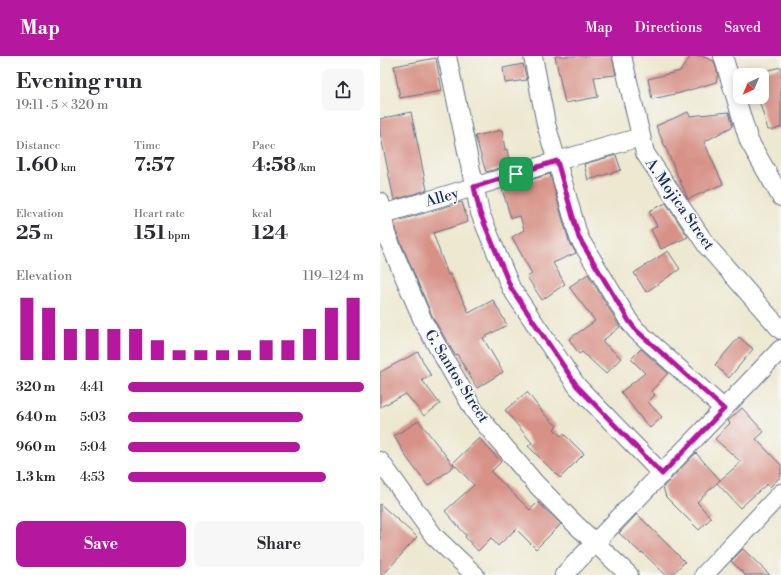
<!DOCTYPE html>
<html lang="en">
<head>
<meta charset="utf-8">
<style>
	body { margin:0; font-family:"Libre Bodoni",serif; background:#f7f7f7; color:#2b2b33; height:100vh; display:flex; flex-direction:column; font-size:15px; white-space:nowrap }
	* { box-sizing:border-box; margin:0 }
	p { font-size:13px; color:#7c7c81 }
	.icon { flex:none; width:22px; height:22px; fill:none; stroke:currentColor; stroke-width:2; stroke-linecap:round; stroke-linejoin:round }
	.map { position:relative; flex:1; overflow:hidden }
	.side { display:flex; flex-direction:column; background:#fff; width:380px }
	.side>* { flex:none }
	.needle { width:26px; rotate:224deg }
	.fabs { position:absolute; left:353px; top:12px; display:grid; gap:8px }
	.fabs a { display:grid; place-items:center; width:36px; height:36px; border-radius:8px; background:#fff; box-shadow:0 2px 10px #0003; font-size:20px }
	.pin { position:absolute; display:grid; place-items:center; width:34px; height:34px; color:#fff; margin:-17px; border-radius:8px; box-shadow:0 2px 6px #0006 }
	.round { display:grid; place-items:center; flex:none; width:42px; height:42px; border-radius:8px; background:#f7f7f7 }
	.head { display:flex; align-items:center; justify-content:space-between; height:68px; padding:0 16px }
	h1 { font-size:22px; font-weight:700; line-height:30px }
	.figures { display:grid; grid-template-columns:repeat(3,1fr); gap:6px; height:68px; padding:4px 16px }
	.figures div { display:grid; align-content:center }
	.figures b { font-size:20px; font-weight:700 }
	.figures small { font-size:11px; font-weight:400 }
	.figures p { font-size:11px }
	.chart { height:112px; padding:8px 16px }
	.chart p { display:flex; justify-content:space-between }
	.chart svg { width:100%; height:72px; margin-top:4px; stroke:#b5179e; stroke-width:6 }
	.cta { display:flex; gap:8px; margin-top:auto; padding:8px 16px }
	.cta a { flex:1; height:46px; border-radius:8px; background:#b5179e; color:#fff; font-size:16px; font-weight:700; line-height:46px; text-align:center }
	.cta a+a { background:#f7f7f7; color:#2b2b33 }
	ul { padding:0 16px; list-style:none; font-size:13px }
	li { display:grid; grid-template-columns:64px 48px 1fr; align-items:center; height:30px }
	li i { height:10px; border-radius:5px; background:#b5179e }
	header { display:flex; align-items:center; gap:24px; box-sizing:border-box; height:56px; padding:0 20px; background:#b5179e; color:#fff }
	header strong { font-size:19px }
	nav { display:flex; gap:22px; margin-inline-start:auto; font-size:14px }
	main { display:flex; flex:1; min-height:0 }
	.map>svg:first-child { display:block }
	.building { fill:#d79187 }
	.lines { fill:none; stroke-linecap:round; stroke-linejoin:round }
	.minor-casing { stroke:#647086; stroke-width:20 }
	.minor { stroke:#fff; stroke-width:18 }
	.route-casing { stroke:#fff; stroke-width:8 }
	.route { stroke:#b5179e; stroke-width:5 }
	.labels { text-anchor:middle; stroke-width:3.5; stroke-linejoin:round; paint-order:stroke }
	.street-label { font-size:15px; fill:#1b2f5e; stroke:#f6f6f2 }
</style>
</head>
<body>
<header>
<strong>Map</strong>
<nav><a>Map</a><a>Directions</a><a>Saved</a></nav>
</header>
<main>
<section class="side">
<div class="head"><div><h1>Evening run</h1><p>19:11 · 5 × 320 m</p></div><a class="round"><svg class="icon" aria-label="share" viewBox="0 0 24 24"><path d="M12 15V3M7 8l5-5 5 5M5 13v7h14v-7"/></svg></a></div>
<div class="figures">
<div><p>Distance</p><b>1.60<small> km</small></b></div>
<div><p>Time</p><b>7:57</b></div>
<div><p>Pace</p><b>4:58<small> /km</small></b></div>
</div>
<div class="figures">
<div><p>Elevation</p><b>25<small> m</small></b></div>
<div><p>Heart rate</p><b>151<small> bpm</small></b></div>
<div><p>kcal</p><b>124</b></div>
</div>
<div class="chart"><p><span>Elevation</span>119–124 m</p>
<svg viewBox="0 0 160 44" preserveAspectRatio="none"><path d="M5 44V6M15 44V12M25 44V25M35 44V25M45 44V25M55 44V25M65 44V32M75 44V38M85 44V38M95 44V38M105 44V38M115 44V32M125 44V32M135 44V25M145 44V12M155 44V6"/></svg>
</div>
<ul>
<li><b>320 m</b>4:41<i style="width:100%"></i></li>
<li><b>640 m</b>5:03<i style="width:74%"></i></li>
<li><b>960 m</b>5:04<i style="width:73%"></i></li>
<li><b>1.3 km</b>4:53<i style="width:84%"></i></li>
</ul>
<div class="cta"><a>Save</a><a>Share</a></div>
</section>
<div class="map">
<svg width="401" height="519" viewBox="0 0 401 519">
	<rect width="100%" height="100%" fill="#f6f6f2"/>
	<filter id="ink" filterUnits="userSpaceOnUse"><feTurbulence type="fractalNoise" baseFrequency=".025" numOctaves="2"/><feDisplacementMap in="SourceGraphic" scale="8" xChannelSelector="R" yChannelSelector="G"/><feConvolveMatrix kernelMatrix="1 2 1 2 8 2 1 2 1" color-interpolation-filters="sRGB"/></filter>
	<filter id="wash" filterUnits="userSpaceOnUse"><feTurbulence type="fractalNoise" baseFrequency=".012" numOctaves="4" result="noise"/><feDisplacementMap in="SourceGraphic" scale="16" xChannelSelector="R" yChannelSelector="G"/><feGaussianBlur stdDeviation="0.9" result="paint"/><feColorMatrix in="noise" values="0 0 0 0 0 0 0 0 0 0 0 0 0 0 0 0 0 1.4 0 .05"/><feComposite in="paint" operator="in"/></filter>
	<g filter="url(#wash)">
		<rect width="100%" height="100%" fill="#ede8d0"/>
		<g id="blocks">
			<g class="building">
				<path d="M175,0H232L236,19L214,21L218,41L185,47Z"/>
				<path d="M311,0H321L334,5L338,18L336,26L300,37L272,43L268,23L300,15Z"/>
				<path d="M56,2L62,35L20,42L14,10Z"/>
				<path d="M143,8L147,24L125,27L123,12Z"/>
				<path d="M401,11V71L394,74H388L378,41H382V19L372,18Z"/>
				<path d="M31,56L47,134L14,144L0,76V63Z"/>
				<path d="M308,56L310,60L349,56L353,70L324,86L343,128L308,143L276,70Z"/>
				<path d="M122,74L125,94L127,93L130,109L106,116L95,80Z"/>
				<path d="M236,99L241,114L208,124L204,108Z"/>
				<path d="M170,118L189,185L196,197L173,207L185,228L162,244L147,221L152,218L132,181L144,174L140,160L131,162L122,133Z"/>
				<path d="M82,146L88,166L53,177L68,219L70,218L89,257L113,244L127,269L103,282L123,316L97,332L77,298L75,299L53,262L16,175L14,166Z"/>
				<path d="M286,147L308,181L281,193L271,174L277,170L269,155Z"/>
				<path d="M288,195L300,213L266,236L254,217Z"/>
				<path d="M208,218L240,271L222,285L241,302L226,318L202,296L199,298L189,283L215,265L189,231Z"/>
				<path d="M359,281L373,293L349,322L335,309Z"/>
				<path d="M261,293L288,317L271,335L275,339L268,346L282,361L270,372L262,363L241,336L265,317L251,303Z"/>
				<path d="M38,296L51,320L42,324L60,348L44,360L26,338L0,351V316Z"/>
				<path d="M147,336L164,358L177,370L174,373L181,380L184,378L204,398L180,422L148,390L152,387L125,354Z"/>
				<path d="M362,352L384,376L376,383L401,409V420L390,431L387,428L360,452L337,427L361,406L335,383L350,367L348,365Z"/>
				<path d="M39,365L74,410L48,430L27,402L14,380Z"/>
				<path d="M99,382L121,406L111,416L150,454L158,446L181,468L156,493L136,473L118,490L111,482L98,495L85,481L86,479L65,455L94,429L73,407Z"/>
				<path d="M316,397L340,424L317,446L331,462L319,474L286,441L283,431Z"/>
				<path d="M0,448L37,481L3,519H0Z"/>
				<path d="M257,458L305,506L291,519H286L262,496L261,497L239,477Z"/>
				<path d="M363,493L390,519H365L351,505Z"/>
			</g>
		</g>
	</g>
	<g filter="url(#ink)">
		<use href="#blocks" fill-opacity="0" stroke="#647086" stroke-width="1"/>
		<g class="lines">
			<g class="minor-casing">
				<g id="minor">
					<path d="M67,0L100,157L131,232L197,330L282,418"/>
					<path d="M153,0L166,68L199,182L249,265L256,274L344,353"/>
					<path d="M242,0L265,97L327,190L401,274"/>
					<path d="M343,0L369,85L401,141"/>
					<path d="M0,146L6,178L44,267L95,356L155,427L192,465L249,519"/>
					<path d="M0,159L94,131L177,105L261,81"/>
					<path d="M0,405L54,480L95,519"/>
					<path d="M184,519L401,293"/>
					<path d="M324,519L401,437"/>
				</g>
			</g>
			<use href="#minor" class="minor"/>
		</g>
	</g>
	<g class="lines" filter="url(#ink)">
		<g class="route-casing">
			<path id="route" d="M177,105L199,182L249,265L256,274L344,353L282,418L197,330L131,232L100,157L94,131Z"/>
		</g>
		<use href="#route" class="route"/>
	</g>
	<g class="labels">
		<g class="street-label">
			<text transform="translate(62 141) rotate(-16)" y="5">Alley</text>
			<text transform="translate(300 148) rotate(55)" y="5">A. Mojica Street</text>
			<text transform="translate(77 320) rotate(58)" y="5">G. Santos Street</text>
		</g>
	</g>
</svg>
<div class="fabs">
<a><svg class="needle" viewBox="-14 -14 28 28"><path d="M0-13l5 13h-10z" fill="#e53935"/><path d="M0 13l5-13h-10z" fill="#7c7c81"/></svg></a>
</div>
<div class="pin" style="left:136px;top:118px;background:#1e9e55"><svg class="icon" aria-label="arrive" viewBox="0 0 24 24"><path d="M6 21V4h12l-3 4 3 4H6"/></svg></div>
</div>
</main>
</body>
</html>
